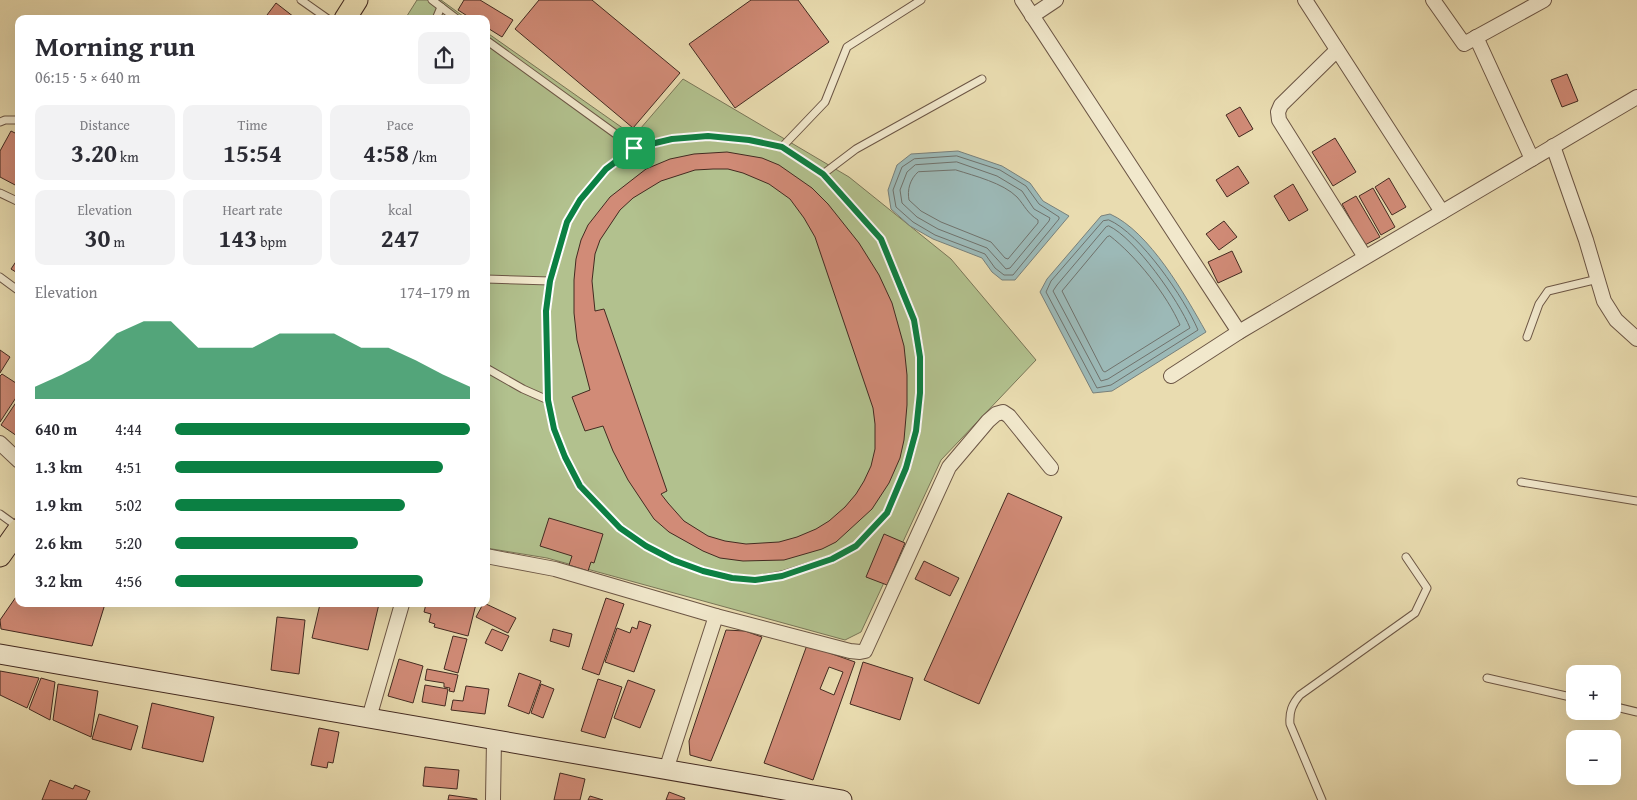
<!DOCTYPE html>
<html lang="en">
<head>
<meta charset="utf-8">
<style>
	body { margin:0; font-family:"Gentium Book Plus",serif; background:#f2f2f3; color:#2b2b33; height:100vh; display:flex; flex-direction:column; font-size:19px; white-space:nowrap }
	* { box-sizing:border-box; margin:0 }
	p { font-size:16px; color:#7c7c81 }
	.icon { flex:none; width:28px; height:28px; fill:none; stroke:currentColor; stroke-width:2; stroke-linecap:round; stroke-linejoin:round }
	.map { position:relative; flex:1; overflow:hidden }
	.side { position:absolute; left:15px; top:15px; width:475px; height:592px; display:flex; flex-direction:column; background:#fff; border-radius:10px; box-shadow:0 5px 20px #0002 }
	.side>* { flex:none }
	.buttons { position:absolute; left:1566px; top:665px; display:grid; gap:10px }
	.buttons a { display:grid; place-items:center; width:55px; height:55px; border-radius:10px; background:#fff; box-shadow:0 5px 20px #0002; font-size:25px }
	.pin { position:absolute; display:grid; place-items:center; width:42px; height:42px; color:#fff; margin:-21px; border-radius:10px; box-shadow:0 2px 8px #0006 }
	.round { display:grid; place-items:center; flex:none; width:52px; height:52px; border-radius:10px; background:#f2f2f3 }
	.summary { display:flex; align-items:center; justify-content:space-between; height:85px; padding:0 20px }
	h1 { font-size:28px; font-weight:700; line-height:38px }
	.stats { display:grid; grid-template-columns:repeat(3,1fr); gap:8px; height:85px; padding:5px 20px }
	.stats div { display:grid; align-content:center; border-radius:10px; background:#f2f2f3; text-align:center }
	.stats b { font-size:25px; font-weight:700 }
	.stats small { font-size:14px; font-weight:400 }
	.stats p { font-size:14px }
	.chart { height:140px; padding:10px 20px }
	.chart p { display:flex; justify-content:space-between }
	.chart svg { width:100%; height:90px; margin-top:5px; fill:#0b8043; opacity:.7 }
	ul { padding:0 20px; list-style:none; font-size:16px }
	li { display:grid; grid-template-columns:80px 60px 1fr; align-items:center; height:38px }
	li i { height:12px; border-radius:6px; background:#0b8043 }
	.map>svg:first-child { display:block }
	.green { fill:#b2c18e; stroke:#7a7658 }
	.water { fill:#9cb9b7; stroke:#78807b }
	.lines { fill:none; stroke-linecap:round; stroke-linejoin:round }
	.shore { stroke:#70726c; stroke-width:1 }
	.building { fill:#d18b77; stroke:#432a21; fill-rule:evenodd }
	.lane-casing { stroke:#6c5645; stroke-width:9 }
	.street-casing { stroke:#6c5645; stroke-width:16 }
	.secondary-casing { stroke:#432a21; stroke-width:21 }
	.primary-casing { stroke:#432a21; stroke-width:23 }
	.lane { stroke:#f1e8cc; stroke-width:7 }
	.street { stroke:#f1e8cc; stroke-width:14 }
	.secondary { stroke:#f1e8cc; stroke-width:19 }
	.primary { stroke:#e9dcb0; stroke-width:21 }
	.route-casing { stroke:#fff; stroke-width:10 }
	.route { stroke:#0b8043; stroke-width:6 }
</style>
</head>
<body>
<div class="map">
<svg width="1637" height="800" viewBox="0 0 1637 800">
	<rect width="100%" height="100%" fill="#e9dcb0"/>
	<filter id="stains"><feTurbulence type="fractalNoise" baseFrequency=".004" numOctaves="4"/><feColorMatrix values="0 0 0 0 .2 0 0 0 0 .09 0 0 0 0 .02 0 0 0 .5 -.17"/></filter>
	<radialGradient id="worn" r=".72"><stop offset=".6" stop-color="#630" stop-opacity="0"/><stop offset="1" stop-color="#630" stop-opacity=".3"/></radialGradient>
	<g class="green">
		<path d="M417,0H441L467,19H405Z"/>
		<path d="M486,32L634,136L683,79L849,177L951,259L1036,360L941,460L861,632L845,640L547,558L486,548Z"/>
	</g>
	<g class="water">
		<path d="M958,151L1002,166L1030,183L1043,201L1069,216L1015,280H1002L992,272L982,258L933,239L910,226L891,209L888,190L897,165L911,154Z"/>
		<path d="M1110,214C1150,232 1185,295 1206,332L1112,391L1093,393L1040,292L1047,279L1101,216Z"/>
	</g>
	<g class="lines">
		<g class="shore">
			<path d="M957,156L1000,170L1026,186L1039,204L1059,217V219L1013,275H1004L995,268L985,254L935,235L913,222L896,207L893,190L902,167L914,159Z"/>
			<path d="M957,162L997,176L1022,191L1034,209L1050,218L1049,221L1010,268L1006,269L987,248L938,229L917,217L902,203L900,190L907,172L915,165Z"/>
			<path d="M956,170C975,176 1003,183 1017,197C1025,206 1027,213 1038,220V223L1008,259L1005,258L991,242L941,222L921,211L909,200C907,190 910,179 918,172Z"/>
			<path d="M1109,220C1140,233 1185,299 1198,330L1111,385L1097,388L1046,292L1051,281L1103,221Z"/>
			<path d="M1109,226C1135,238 1179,301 1190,328L1108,379L1101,381L1053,291L1057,285L1106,227Z"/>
			<path d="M1110,236C1136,256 1167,295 1180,325L1105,372L1103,371L1062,291L1107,237Z"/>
		</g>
	</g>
	<g class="building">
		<path d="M464,0H480L513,20L502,37L486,27V19H472L458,10Z"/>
		<path d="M539,0H592L680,73L633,128L515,29Z"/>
		<path d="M751,0H798L829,42L735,108L689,44Z"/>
		<path d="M276,3L294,17L293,19H264Z"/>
		<path d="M1567,74L1578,101L1562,107L1551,80Z"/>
		<path d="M1240,107L1253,129L1239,137L1226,115Z"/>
		<path d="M11,131L19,135V183L17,186L0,177V151Z"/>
		<path d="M1335,138L1356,172L1333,186L1312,152Z"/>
		<path d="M727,152L762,158L779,165L812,188L828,204L859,243L879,275L892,303L904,346L907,375V405L904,440L900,458L889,483L872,509L836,542L822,549L784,560L743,561L720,558L703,551L669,532L654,519L628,480L613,451L603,426L585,431L572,397L590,390L577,340L574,313V280L576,259L581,240L588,225L610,197L646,169L670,159L694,154ZM713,169H728L743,173L769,184L790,199L804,218L815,237L873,408L875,424V449L871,466L864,481L856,494L845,507L829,521L816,529L797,537L779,542L746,544L725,541L708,536L684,521L668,503L661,494L667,491L604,309L595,311L592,281L595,254L600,240L620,210L633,198L661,181L695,170Z"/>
		<path d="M1238,166L1249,183L1227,197L1216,180Z"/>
		<path d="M1389,178L1406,207L1392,215L1375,187Z"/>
		<path d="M1293,184L1308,210L1289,221L1274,196Z"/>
		<path d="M1373,188L1395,227L1381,235L1359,196Z"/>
		<path d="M1356,196L1380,237L1365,245L1342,204Z"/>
		<path d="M1224,221L1237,237L1219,250L1206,234Z"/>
		<path d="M1232,251L1242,272L1218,283L1208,262Z"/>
		<path d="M19,257V274L11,269Z"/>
		<path d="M0,350L10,357L0,373Z"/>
		<path d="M2,374L19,385V393L0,422V376Z"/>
		<path d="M19,398V433L17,436L1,425Z"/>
		<path d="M1008,493L1062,517L979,704L924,680Z"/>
		<path d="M549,518L603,534L594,563L591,562L588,571L569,565L572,556L540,546Z"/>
		<path d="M884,534L905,543L887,585L866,577Z"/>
		<path d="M924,561L959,578L950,596L915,579Z"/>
		<path d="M18,594L19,604H105L92,646L1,629L0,620Z"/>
		<path d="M606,598L624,604L599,675L582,669Z"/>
		<path d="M320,604H379L368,650L312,638Z"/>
		<path d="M426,604H476L468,636L434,627L435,624L429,622L431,614L424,612Z"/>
		<path d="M483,604H486L516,618L508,633L476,617Z"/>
		<path d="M277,617L305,620L299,674L271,670Z"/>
		<path d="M639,621L651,625L634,672L605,662L617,628L630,633L632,627L637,629Z"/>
		<path d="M492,629L509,636L502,651L485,643Z"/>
		<path d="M553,629L572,634L569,647L550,641Z"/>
		<path d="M726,630L745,631L762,637L711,761L690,755L689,741Z"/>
		<path d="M453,636L467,639L458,673L444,669Z"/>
		<path d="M807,645L855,662L813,780L764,763ZM829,667L843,672L834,695L820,689Z"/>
		<path d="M399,659L423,666L413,703L388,696Z"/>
		<path d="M863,662L913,678L900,720L850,704Z"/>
		<path d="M427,669L458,675L454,692L449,691L450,688L444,687V683L425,680Z"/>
		<path d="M0,671L39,678L27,708L0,695Z"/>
		<path d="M519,673L541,681L529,714L508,706Z"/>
		<path d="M41,678L55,682L50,720L29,709Z"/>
		<path d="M598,679L622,687L605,738L581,731Z"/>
		<path d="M628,680L655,690L640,728L614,718Z"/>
		<path d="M58,684L98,691L91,737L53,720Z"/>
		<path d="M541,684L554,689L543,718L531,713Z"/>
		<path d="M425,685L448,689L445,706L422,702Z"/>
		<path d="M466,686L489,689L485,714L451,710L453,700L463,701Z"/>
		<path d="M152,703L214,717L203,762L142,748Z"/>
		<path d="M99,714L138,726L131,750L92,739Z"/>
		<path d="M319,728L339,732L333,763L328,762L327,768L311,765Z"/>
		<path d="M425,767L459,770L457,789L423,786Z"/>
		<path d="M560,773L585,779L580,800H554Z"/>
		<path d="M50,780L73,789L75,785L90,791L86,800H42Z"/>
		<path d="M669,792L685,798L684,800H666Z"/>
		<path d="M449,795L477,799V800H448Z"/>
		<path d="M590,796L603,800H588Z"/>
	</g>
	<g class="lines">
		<g class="lane-casing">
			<g id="lane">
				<path d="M301,0L328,19"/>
				<path d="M432,0L457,19"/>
				<path d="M436,19L441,7"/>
				<path d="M486,40L635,148"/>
				<path d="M0,122L5,120H19"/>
				<path d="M708,136L749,140L782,147L823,174L881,239L914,320L920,357V393L916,431L906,468L887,513L856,546L832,559L782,575L755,580L732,578L703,571L673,560L646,546L620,528L580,486L565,457L554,429L548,400L546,311L550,281L567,222L580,200L606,169L635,148L672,139Z"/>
				<path d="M782,147L825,102L847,47L921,0"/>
				<path d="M823,174L856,149L982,79"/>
				<path d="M0,193L19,202"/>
				<path d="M0,277L19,291"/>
				<path d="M486,279L550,281"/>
				<path d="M1527,337L1539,304L1548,291L1598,279"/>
				<path d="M486,368L523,389L548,400"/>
				<path d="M1521,482L1637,501"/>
				<path d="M0,514L18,527"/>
				<path d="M1487,678L1575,698"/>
				<path d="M1612,706L1637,712"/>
				<path d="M1322,800L1290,724C1289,712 1292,704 1300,695L1415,613L1427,588L1406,557"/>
			</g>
		</g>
		<g class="street-casing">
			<g id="street">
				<path d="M1022,0L1239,332"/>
				<path d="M1305,0L1442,212"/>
				<path d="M1433,0L1464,44L1544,0"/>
				<path d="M1032,16L1056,0"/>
				<path d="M1476,37L1532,159"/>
				<path d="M1337,50L1281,105L1278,112L1279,120L1365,257"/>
				<path d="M1553,146L1586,240L1604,301L1616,320L1637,339"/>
				<path d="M1171,376L1239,332L1637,97"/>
				<path d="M0,443L19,461"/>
				<path d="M486,556L555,569L716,616L666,770"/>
				<path d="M716,616L850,651L860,652L865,651L949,467L988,421L996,414L1003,412L1009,416L1051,468"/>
				<path d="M369,718L402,604"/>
				<path d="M493,800L494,740"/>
			</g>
		</g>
		<g class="secondary-casing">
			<path id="secondary" d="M0,654L842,800"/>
		</g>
		<g class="primary-casing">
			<g id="primary">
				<path d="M345,19L357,0"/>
				<path d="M0,556L19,529"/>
			</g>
		</g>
		<use href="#lane" class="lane"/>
		<use href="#street" class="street"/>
		<use href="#secondary" class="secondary"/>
		<use href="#primary" class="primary"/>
	</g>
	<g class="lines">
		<g class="route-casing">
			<path id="route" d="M708,136L749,140L782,147L823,174L881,239L914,320L920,357V393L916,431L906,468L887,513L856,546L832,559L782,576L755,580L732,578L703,571L673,560L646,546L620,528L580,486L565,457L554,429L548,400L546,311L550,281L567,222L580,200L606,169L634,148L672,139Z"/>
		</g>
		<use href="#route" class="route"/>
	</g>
	<rect width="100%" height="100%" filter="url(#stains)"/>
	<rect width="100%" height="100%" fill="url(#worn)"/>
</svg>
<div class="buttons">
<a>+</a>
<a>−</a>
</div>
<div class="pin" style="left:634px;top:148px;background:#1e9e55"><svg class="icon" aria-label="arrive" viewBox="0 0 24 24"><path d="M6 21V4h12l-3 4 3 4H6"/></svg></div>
<section class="side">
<div class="summary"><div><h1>Morning run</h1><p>06:15 · 5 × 640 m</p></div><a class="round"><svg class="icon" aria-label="share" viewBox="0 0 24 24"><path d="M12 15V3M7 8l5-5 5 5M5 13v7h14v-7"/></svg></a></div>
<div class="stats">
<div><p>Distance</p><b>3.20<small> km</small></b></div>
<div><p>Time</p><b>15:54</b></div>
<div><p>Pace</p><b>4:58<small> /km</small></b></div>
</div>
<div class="stats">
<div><p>Elevation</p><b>30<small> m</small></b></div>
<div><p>Heart rate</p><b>143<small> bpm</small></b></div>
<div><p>kcal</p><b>247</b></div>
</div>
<div class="chart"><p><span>Elevation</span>174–179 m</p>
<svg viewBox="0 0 160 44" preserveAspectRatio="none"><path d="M0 44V38L10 32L20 25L30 12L40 6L50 6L60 19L70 19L80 19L90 12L100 12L110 12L120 19L130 19L140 25L150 32L160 38V44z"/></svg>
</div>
<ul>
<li><b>640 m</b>4:44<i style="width:100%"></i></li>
<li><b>1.3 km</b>4:51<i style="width:91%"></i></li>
<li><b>1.9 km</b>5:02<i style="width:78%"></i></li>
<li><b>2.6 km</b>5:20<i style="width:62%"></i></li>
<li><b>3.2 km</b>4:56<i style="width:84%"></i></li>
</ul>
</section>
</div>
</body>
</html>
